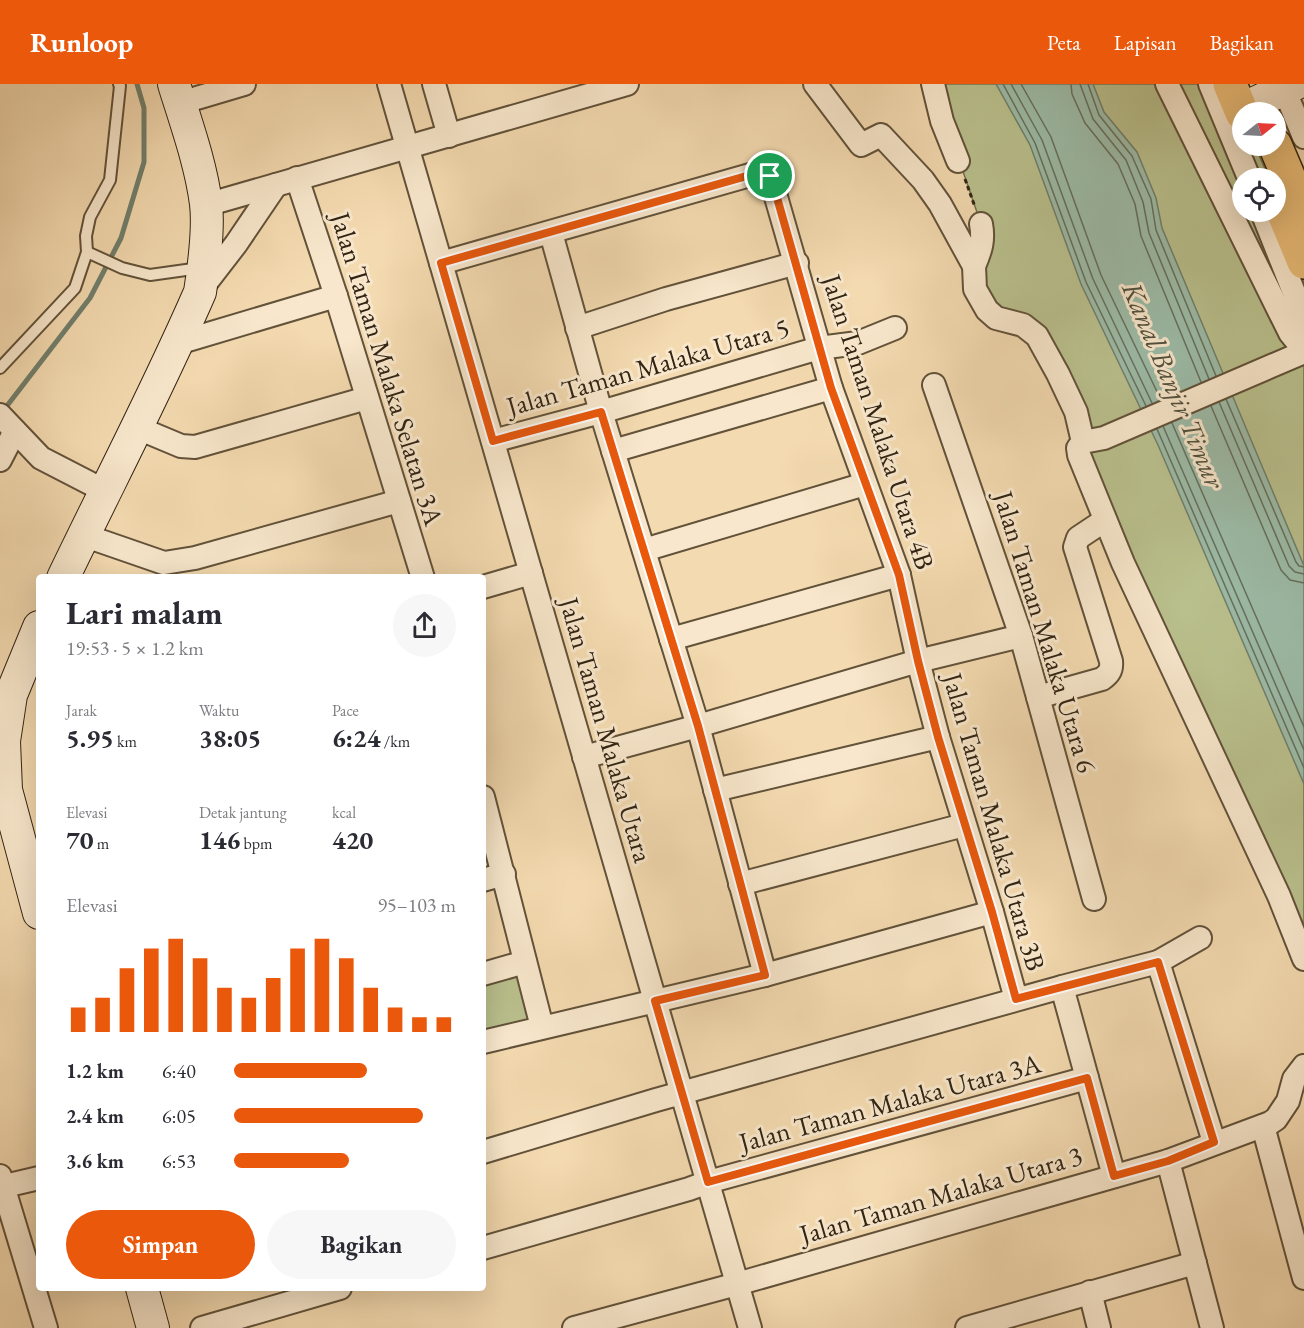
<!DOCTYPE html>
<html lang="id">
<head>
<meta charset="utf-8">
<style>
	body { margin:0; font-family:"EB Garamond",serif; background:#f7f7f7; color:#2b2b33; height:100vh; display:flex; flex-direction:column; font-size:22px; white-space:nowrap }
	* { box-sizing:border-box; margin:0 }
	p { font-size:20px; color:#7c7c81 }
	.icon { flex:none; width:33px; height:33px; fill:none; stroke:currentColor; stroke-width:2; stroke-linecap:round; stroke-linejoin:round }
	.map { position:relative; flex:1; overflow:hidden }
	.panel { position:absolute; left:36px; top:490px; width:450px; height:717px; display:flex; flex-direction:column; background:#fff; border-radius:6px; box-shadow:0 6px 24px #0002 }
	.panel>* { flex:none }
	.needle { width:39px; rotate:72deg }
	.buttons { position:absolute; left:1232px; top:18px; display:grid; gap:12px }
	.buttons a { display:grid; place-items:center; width:54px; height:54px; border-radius:50%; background:#fff; box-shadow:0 6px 24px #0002; font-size:30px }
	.pin { position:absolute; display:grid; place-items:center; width:51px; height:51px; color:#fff; margin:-26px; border:3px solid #fff; border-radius:50%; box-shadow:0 2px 6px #0007 }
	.round { display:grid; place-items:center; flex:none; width:63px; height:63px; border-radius:32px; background:#f7f7f7 }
	.headline { display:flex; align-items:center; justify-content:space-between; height:102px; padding:0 30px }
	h1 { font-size:33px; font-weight:700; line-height:45px }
	.metrics { display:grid; grid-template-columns:repeat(3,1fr); gap:9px; height:102px; padding:6px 30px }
	.metrics div { display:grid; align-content:center }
	.metrics b { font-size:26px; font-weight:700 }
	.metrics small { font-size:16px; font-weight:400 }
	.metrics p { font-size:16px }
	.chart { height:168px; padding:12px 30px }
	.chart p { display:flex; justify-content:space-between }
	.chart svg { width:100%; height:108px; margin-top:6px; stroke:#ea580c; stroke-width:6 }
	.primary-button { display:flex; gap:12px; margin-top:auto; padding:12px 30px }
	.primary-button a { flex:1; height:69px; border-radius:36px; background:#ea580c; color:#fff; font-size:24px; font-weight:700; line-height:69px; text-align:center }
	.primary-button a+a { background:#f7f7f7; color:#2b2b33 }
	ul { padding:0 30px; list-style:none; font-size:20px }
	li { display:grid; grid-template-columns:96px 72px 1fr; align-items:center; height:45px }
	li i { height:15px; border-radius:8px; background:#ea580c }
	header { display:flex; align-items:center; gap:36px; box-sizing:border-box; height:84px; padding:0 30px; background:#ea580c; color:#fff }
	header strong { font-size:28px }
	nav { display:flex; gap:33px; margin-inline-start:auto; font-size:21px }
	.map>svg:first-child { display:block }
	.green { fill:#b9c08d; stroke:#757250; stroke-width:1.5 }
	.water { fill:#9cbba7; stroke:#717f6c; stroke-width:1.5 }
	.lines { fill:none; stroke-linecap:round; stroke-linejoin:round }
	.shore { stroke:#66705d; stroke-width:1.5 }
	.stream { stroke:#717f6c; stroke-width:5 }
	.lane-casing { stroke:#62523a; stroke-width:14 }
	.street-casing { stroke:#62523a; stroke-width:26 }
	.secondary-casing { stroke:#312413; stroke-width:34 }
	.primary-casing { stroke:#312413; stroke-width:36 }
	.path { stroke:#312413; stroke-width:3; stroke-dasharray:4.5 3; stroke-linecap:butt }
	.lane { stroke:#f8e7cc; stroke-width:10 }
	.street { stroke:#f8e7cc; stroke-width:22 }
	.secondary { stroke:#f8e7cc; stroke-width:32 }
	.primary { stroke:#eabd78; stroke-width:33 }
	.route-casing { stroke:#fff; stroke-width:12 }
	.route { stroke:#ea580c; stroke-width:8 }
	.labels { text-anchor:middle; stroke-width:6; stroke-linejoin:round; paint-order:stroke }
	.street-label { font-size:27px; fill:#312413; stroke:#f8e7cc }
	.water-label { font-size:28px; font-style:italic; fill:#51513f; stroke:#f8e7cc }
</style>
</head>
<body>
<header>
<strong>Runloop</strong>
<nav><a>Peta</a><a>Lapisan</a><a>Bagikan</a></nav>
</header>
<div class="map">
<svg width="1304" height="1244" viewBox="0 0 1304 1244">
	<rect width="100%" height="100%" fill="#f4dab0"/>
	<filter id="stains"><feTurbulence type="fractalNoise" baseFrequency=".00333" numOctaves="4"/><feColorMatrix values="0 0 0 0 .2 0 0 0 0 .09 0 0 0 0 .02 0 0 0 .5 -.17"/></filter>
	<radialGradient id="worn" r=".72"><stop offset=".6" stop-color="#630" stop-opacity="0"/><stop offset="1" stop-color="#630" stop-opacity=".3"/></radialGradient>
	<g class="green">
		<path d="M933,0H1229L1242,30V62H1255L1269,94H1242V128H1275L1304,178V862L1123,479L1083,358L1037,252L987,226L981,140Z"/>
		<path d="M522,887L536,938L483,952V897Z"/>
	</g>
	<path class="water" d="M996,0H1093L1104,28L1137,68L1156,114L1162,144L1304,482V700L1158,361L1081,200L1030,61Z"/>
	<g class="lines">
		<g class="shore">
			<path d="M1003,0L1035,59L1086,198L1146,322"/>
			<path d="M1011,0L1042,56L1093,195L1152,319"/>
			<path d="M1021,0L1051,53L1101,191L1161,316"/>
			<path d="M1071,0L1072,10L1085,39L1118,80L1135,120L1141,152L1201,298"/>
			<path d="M1080,0L1093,35L1126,76L1143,118L1149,149L1209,295"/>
			<path d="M1088,0L1099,31L1132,72L1151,115L1156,146L1216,292"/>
			<path d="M1226,315L1296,478L1299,482L1304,483"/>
			<path d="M1219,318L1289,482L1295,488L1304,490"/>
			<path d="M1211,322L1281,486L1290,496L1304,499"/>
			<path d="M1172,339L1304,643"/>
			<path d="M1163,342L1304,666"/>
			<path d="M1157,345L1304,684"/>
		</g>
		<path class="stream" d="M3,327L90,214L121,154L144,78V24L137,0"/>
		<g class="lane-casing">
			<g id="lane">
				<path d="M87,168L122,184L150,191L200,184"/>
				<path d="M0,284L75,204L87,168L86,152L90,133L110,96L120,2L119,0"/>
			</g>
		</g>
		<g class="street-casing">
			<g id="street">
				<path d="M389,0L750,1244"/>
				<path d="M434,0L449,52"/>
				<path d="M815,0L861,61L881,51L923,96L940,120L974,182L975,205L987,226L996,234L1023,241L1037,252L1058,290L1076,328L1083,358"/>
				<path d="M933,0L942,37L958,77"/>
				<path d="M1167,0L1290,249L1304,266"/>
				<path d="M1210,0L1249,94"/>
				<path d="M1282,0L1304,53"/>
				<path d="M180,19L244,0"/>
				<path d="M297,94L336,212L423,494"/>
				<path d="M206,121L627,0"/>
				<path d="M1262,128L1301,226V266"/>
				<path d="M551,149L601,328L698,642L765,891"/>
				<path d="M441,179L764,87L770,92L831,304L899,491L918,577L938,653L992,828L1016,915"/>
				<path d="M974,182C981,166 984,156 981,140"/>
				<path d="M202,204L236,160L276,101"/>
				<path d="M577,244L666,215L797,179"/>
				<path d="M178,259L336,212"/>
				<path d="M1304,268L1104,354L1083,358L1078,364L1079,371L1123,479L1279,812L1304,875"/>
				<path d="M934,301L1021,552L1094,815"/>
				<path d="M0,331L41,374L105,407"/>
				<path d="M138,344L181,362L195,363L367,314"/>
				<path d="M493,357L601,328L819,264L858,259L895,244"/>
				<path d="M613,367L831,304"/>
				<path d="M0,376L15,347"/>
				<path d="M83,451L164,479L195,474L399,417"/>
				<path d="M644,466L865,400"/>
				<path d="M483,503L531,489"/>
				<path d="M671,555L899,491"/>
				<path d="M1038,613L1102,595C1109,590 1112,586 1111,577L1075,463L1078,454L1105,436"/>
				<path d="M584,673L698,642L918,577L1021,552"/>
				<path d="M715,706L938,653"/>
				<path d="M483,713L542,943"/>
				<path d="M483,796L504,790"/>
				<path d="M740,800L964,741"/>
				<path d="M1158,878L1200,854"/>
				<path d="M483,890L525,878"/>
				<path d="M483,958L765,891L992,828"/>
				<path d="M1263,1042L1304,1194"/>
				<path d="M483,1068L656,1016L1062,903"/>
				<path d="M1168,1077L1212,1244"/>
				<path d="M0,1092L46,1244"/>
				<path d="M1114,1092L1062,903L1158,878L1214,1058"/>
				<path d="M0,1103L39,1094"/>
				<path d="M483,1164L689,1105L708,1098L1087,994"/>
				<path d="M1090,1208L1099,1244"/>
				<path d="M202,1244L340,1204"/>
				<path d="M574,1244L737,1200L1168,1077L1270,1039L1276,1035L1288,1017L1294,995L1304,982"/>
				<path d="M967,1244L1195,1179"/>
			</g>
		</g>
		<g class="secondary-casing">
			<g id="secondary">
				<path d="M1257,18L1295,0"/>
				<path d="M63,494C109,398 158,305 200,208C204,182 209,146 206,120C201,80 186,39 174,0"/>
				<path d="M39,543L11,611L4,657L6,706L39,829"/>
				<path d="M142,1204L153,1244"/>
			</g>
		</g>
		<g class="primary-casing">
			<g id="primary">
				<path d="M1230,0L1242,29"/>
				<path d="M1275,61L1304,129"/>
				<path d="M1275,108L1304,178"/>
			</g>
		</g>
		<path class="path" d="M965,95L975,123"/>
		<use href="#lane" class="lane"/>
		<use href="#street" class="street"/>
		<use href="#secondary" class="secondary"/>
		<use href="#primary" class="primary"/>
	</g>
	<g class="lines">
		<g class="route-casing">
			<path id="route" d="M764,87L772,96L831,304L899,491L918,577L938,653L992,828L1016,915L1158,878L1214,1058L1168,1077L1114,1092L1087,994L708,1098L655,917L765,891L698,642L601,328L493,357L441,179Z"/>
		</g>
		<use href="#route" class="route"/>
	</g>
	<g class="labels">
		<g class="street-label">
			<text transform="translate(648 283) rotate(-16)" y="9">Jalan Taman Malaka Utara 5</text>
			<text transform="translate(387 285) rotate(73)" y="9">Jalan Taman Malaka Selatan 3A</text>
			<text transform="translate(878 338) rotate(72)" y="9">Jalan Taman Malaka Utara 4B</text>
			<text transform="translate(1045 548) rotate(73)" y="9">Jalan Taman Malaka Utara 6</text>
			<text transform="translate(606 646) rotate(74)" y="9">Jalan Taman Malaka Utara</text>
			<text transform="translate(994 738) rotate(74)" y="9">Jalan Taman Malaka Utara 3B</text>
			<text transform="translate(890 1019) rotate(-15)" y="9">Jalan Taman Malaka Utara 3A</text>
			<text transform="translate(941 1111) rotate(-16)" y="9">Jalan Taman Malaka Utara 3</text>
		</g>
		<g class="water-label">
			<text transform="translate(1174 301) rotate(67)" y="10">Kanal Banjir Timur</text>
		</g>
	</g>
	<rect width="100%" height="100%" filter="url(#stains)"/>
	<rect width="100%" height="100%" fill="url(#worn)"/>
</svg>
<div class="buttons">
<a><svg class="needle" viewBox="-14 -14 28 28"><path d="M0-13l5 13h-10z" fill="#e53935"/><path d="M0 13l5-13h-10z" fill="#7c7c81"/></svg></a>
<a><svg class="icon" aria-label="locate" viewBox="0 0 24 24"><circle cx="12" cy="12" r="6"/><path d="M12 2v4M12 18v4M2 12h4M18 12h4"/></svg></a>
</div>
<div class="pin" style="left:770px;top:92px;background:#1e9e55"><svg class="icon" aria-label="arrive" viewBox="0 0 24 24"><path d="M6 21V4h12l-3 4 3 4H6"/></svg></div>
<section class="panel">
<div class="headline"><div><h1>Lari malam</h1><p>19:53 · 5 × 1.2 km</p></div><a class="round"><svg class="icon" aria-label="share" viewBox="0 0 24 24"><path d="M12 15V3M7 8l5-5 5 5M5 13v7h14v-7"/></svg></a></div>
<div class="metrics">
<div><p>Jarak</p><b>5.95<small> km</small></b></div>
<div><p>Waktu</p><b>38:05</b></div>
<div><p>Pace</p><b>6:24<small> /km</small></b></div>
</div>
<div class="metrics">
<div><p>Elevasi</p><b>70<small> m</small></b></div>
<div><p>Detak jantung</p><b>146<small> bpm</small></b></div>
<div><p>kcal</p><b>420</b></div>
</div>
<div class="chart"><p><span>Elevasi</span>95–103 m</p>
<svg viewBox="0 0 160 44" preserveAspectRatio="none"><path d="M5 44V34M15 44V30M25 44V18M35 44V10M45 44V6M55 44V14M65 44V26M75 44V30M85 44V22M95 44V10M105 44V6M115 44V14M125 44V26M135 44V34M145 44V38M155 44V38"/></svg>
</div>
<ul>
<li><b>1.2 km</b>6:40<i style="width:60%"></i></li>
<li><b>2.4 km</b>6:05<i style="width:85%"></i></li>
<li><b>3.6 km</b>6:53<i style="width:52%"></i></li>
</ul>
<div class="primary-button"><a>Simpan</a><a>Bagikan</a></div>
</section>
</div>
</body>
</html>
